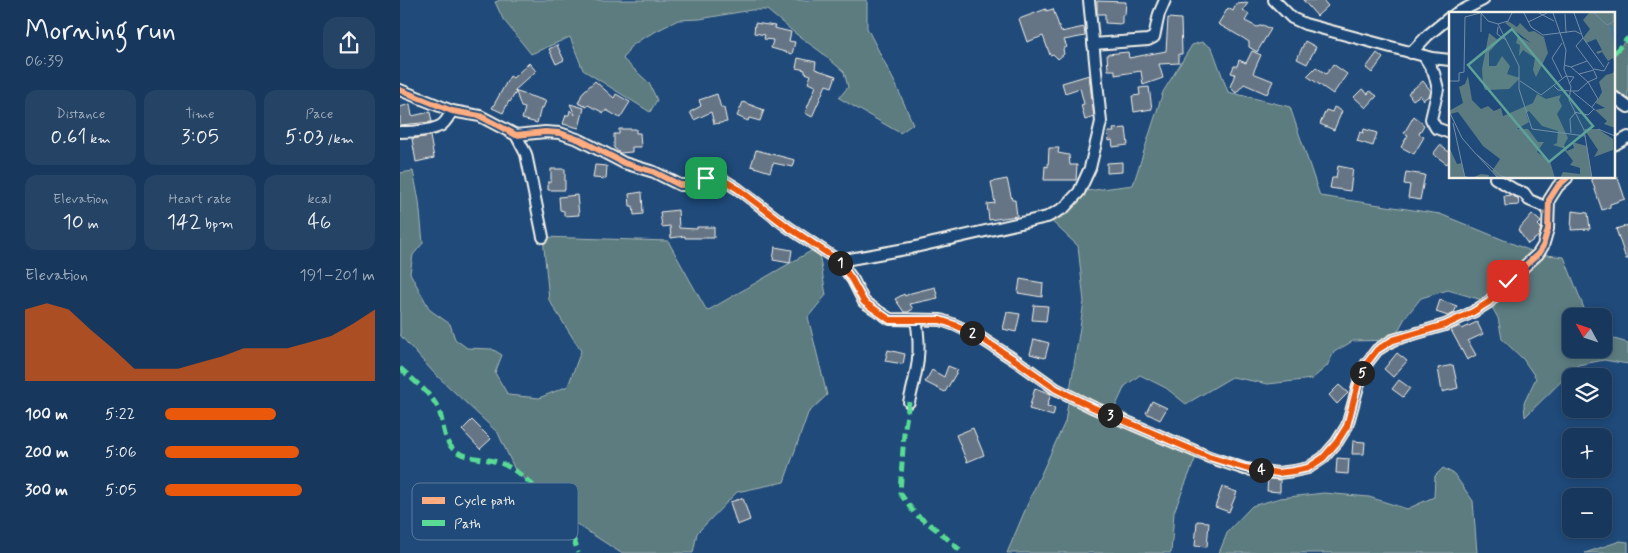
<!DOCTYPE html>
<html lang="en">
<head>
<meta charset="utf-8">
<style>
	body { margin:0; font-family:Mynerve,sans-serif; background:#244365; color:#f1f3f6; height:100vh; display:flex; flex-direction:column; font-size:19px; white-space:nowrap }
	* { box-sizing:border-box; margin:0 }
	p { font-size:16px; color:#9eacbb }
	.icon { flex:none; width:28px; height:28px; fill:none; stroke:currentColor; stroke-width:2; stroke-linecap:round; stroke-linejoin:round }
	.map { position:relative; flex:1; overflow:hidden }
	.sheet { display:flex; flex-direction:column; background:#17385c; width:400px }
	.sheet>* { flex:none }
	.needle { width:32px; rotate:310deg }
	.controls { position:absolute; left:1162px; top:308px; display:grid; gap:10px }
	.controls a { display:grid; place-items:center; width:50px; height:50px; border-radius:10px; background:#17385c; box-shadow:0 2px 8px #0003,0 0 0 1px #365272; font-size:25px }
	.pin { position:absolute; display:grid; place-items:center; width:42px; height:42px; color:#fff; margin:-21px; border-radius:10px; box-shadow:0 2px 8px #0006 }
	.km { position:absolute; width:25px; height:25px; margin:-12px; border-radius:50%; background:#222; color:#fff; font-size:14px; line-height:25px; text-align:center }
	.round { display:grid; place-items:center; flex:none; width:52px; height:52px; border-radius:15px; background:#244365 }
	.headline { display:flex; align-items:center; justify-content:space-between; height:85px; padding:0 25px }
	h1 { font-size:28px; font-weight:600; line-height:38px }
	.metrics { display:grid; grid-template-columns:repeat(3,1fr); gap:8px; height:85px; padding:5px 25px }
	.metrics div { display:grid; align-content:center; border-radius:12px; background:#244365; text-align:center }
	.metrics b { font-size:21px; font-weight:600 }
	.metrics small { font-size:14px; font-weight:400 }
	.metrics p { font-size:14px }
	.chart { height:140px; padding:10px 25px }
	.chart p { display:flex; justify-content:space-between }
	.chart svg { width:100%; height:90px; margin-top:5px; fill:#ea580c; opacity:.7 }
	ul { padding:0 25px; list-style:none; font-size:16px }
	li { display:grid; grid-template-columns:80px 60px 1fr; align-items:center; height:38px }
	li i { height:12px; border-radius:6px; background:#ea580c }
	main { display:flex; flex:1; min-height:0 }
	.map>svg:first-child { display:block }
	.green { fill:#5b7b80; stroke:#a8b6b4 }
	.building { fill:#667586; stroke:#f4f1e8 }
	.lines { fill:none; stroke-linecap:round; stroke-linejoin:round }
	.street-casing { stroke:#f4f1e8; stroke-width:14 }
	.street { stroke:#1f4a7a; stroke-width:10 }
	.quiet { stroke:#5adb95; stroke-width:5; stroke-dasharray:10 5; stroke-linecap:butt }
	.cycleway-casing { stroke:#1f4a7a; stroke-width:9 }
	.cycleway { stroke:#ffac80; stroke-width:6 }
	.route-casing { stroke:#fff; stroke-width:10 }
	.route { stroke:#ea580c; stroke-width:6 }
	.inset-river { fill:none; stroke:#4776a3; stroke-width:2.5 }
	.inset-road { fill:none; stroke:#748da6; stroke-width:1 }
	.view { fill:#5fa199; fill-opacity:0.15; stroke:#5fa199; stroke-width:2.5 }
	.inset-edge { fill:none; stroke:#f4f1e8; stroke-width:2.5 }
	.key { fill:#1f4a7a; stroke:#5f7c9b; stroke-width:1 }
	.key-label { font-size:14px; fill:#f4f1e8 }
</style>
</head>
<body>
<main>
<section class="sheet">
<div class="headline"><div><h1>Morning run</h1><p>06:39</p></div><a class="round"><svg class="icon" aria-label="share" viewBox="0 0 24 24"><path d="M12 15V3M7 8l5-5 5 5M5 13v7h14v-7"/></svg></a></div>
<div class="metrics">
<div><p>Distance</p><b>0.61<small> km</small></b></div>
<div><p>Time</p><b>3:05</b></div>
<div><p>Pace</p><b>5:03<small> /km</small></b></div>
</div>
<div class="metrics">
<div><p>Elevation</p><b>10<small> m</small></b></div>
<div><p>Heart rate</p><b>142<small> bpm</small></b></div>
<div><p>kcal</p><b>46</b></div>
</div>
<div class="chart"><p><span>Elevation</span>191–201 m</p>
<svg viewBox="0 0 160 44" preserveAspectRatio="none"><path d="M0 44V9L10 6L20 9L30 19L40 28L50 38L60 38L70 38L80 35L90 32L100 28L110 28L120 28L130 25L140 22L150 16L160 9V44z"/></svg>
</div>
<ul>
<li><b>100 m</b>5:22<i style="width:53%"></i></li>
<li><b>200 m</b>5:06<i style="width:64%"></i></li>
<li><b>300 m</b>5:05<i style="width:65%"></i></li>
</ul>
</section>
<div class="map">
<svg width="1228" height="553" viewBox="0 0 1228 553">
	<rect width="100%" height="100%" fill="#1f4a7a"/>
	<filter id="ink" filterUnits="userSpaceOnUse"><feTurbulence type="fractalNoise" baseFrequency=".02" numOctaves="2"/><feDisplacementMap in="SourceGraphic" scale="10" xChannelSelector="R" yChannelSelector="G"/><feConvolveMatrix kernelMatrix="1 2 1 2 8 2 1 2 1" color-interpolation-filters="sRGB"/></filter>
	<g filter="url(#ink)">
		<g class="green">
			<path d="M100,0H467V28L496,85L513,124L500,133L439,98L448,87L444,72L421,52L396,34L367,10H351L300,19L278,20L243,38L230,47L223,59L249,83L257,100L250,112L183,70L170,37L131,54L103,19L95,2Z"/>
			<path d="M1228,38V107L1214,97V53Z"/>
			<path d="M802,42L812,48L828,92L890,107L920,196L1040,214L1138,254L1164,257L1187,316H1171V349H1204V336L1228,343V364L1204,360L1178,365L1125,417L1124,403L1136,378L1123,359L1102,339L1098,318L1089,302L1048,290L1021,298L1005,318L993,340L953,341L934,352L927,366L912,379L868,384L832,377L786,404L766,388L740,375L725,386L711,416L798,452L774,512L771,553H607L631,496L665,422L684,302L678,246L647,217L679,192L733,185L763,92L792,45Z"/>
			<path d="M13,171L19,201L23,243L13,255L10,273L30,310L50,324L55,339L67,348L92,349L102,355L95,373L108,395L139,398L168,386L181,351L149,300L143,237L268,241L307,311L418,247L426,295L408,317L427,395L408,413L384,482L337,492L297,533L293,553H221L158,512L136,488L116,472L98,433L33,372L0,335V173Z"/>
			<path d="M1043,468L1054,474L1073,501L1077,553H819L828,531L852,506L880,498L924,493L969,497L1007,509L1034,497L1035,476Z"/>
			<path d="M1220,541L1228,542V553H1185Z"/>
		</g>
		<g class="building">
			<path d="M903,0H923L928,6L917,16Z"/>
			<path d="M697,1L726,2L725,15H722V24L705,23V14H697Z"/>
			<path d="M848,3L843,10L849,14L845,21L857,27L863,25L871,29L857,52L849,47V42L843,38L818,24L828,8L833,11L836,4Z"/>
			<path d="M646,9V11L653,9L661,32L684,27L685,36L664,40L667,47L663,49L664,54L658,59L653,54L650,55L643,36L627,42L619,19Z"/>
			<path d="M768,18L781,19L782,54H779V63L759,64L763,78L743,85L741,71L715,75V70H708L707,54L728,52L729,58L766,51Z"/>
			<path d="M355,23L375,26L374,28L391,32L389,41L395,42L392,54L371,48L373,40L364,39L365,35L354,33Z"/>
			<path d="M905,41L916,47L907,64L897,59Z"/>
			<path d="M157,45L164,60L156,64L149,49Z"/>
			<path d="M852,51L861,55L853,73L873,81L867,94L844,84L836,93L830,87L835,74L831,73L834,66H837L839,60L846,63Z"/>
			<path d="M977,53L983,58L972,73L966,68Z"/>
			<path d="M398,58L416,62L415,69L436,76L432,87L426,85L412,117L405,113L416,86L408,83L411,75L405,73V70L396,68Z"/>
			<path d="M129,63L136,71L114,91L146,101L143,108H141L137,123L122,119L125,108L121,107L116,92L110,102L109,101L103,113L92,108L110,76L113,78Z"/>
			<path d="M933,64L947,74L933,94L907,76L916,67L926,74Z"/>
			<path d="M689,75L694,117L685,120L681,105L684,104L680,88L665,93L662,83Z"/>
			<path d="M195,81L214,98L216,94L230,102L220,118L206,110L204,113L188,105L187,107L178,103L183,92Z"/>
			<path d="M1023,81L1031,91L1030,95L1023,100L1020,95L1013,100L1008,93Z"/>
			<path d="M749,87L752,109L734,112L732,96L740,95L739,88Z"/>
			<path d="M962,89L968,94L970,91L977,96L966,108L954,97Z"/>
			<path d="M317,94L321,108H324L327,122L314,124L311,112L294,120L290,112L301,106L299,100Z"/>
			<path d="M343,102L364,110L360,121L349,118L348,121L337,116Z"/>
			<path d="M10,104L12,116L30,112L32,122L0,125V107Z"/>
			<path d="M170,104L184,108L179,128L163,124L166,115H169L170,110L175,115Z"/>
			<path d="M934,107L942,111L934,130L920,124L926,110L932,112Z"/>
			<path d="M1014,116L1024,125L1019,134L1024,137L1014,154L1001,147L1008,135L1004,133Z"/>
			<path d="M726,128L728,145L713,147L712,140L709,141L708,132H714L713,129Z"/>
			<path d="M219,129H236V133H240L241,147H232V152L220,153L214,148V134H219Z"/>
			<path d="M964,129L977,133L973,146L957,141L960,132L963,133Z"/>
			<path d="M30,136L34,158L16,162L12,139Z"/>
			<path d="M1040,145L1050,153V160L1047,164L1033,154Z"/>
			<path d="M649,148H659L658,153L669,155L670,165H677L676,180H644L645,166L648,167Z"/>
			<path d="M356,150L395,160L393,167L373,163L370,172L351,166Z"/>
			<path d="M722,162V172L707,173V163Z"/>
			<path d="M195,165L207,166L206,179L193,178Z"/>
			<path d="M938,166L953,169L950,191L930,188L932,178H936Z"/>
			<path d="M151,169H165V190H148V182H151Z"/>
			<path d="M1006,172L1025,175L1020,200L1008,198L1010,185L1004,184Z"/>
			<path d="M1191,178H1218L1225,199L1210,204V207L1202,210Z"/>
			<path d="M607,179L612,200H615L617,216L589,220L587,204L595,203L591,182Z"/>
			<path d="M242,192L243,214L234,215L233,206H230L229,194Z"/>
			<path d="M177,195L179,215L164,216V211L160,210L159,197Z"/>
			<path d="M1111,195L1118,198L1119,205L1105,206L1104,196Z"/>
			<path d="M278,210L279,228L297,229V227H314V238H285V236L271,238L270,226L262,227L260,212Z"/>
			<path d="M1172,211L1188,213L1190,229L1171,230Z"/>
			<path d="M1132,214L1141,222L1138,225L1141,228L1139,236L1128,244L1118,230Z"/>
			<path d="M1228,225V259H1226L1216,229Z"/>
			<path d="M375,247L392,250L390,263L373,260Z"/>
			<path d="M620,279L643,283L642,297L618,293Z"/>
			<path d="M535,287L538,298L510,304L513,309L508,312H504L495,299L504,294L505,296L511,293Z"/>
			<path d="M1040,300L1057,306L1054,313L1048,316L1036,312Z"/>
			<path d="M634,305L648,306L646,321L632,320Z"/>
			<path d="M607,312L620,314L616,332L603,329Z"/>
			<path d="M1077,322L1083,334L1068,341L1076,355L1067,360L1051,330L1060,326L1062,329Z"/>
			<path d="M634,339L649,343L645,358L630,354Z"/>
			<path d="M488,350L505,354L503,364L485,361Z"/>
			<path d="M997,353L1007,361L993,377L984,369Z"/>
			<path d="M1053,365L1058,388L1042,392L1038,368Z"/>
			<path d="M548,366L558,370L545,392L525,382L532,370L544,377Z"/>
			<path d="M999,380L1010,388L1003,397L992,389Z"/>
			<path d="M939,385L948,393L937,404L929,395Z"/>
			<path d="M635,388L651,394L647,406L655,408L653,416L629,409Z"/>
			<path d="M752,401L767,408L760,420L746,413Z"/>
			<path d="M72,420L91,439L80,449L62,430Z"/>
			<path d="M573,428L584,455L567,462L556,435Z"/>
			<path d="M953,441L965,442L964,454H952Z"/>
			<path d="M937,458L949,459L948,474L936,473Z"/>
			<path d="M868,479L880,480V492L867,491Z"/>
			<path d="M822,487L837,492L829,512L815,507Z"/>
			<path d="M343,498L350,520L337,525L330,502Z"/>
			<path d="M797,521L809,522L807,547L795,546Z"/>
		</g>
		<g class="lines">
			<g class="street-casing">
				<g id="street">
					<path d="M874,0L892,18L905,24L1032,58L1050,60"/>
					<path d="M1055,14L1083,0"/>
					<path d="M693,44L748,40L754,37L759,14L765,0"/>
					<path d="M1011,53L1028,35L1050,17"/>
					<path d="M1024,56L1034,73L1038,89L1031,119L1036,128L1050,133"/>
					<path d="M0,90L52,111L80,116L116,135L145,132L160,133L180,140L224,163L254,172L280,185H289L306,178L322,179L338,189L388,227L439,261L453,280L464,302L490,319L541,320L555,325L576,335L618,362L656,389L692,407L809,457L845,469L878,473L894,471L908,468L923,458L937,442L947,426L961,376L967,363L977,350L993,340L1045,325L1073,312L1089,302L1108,281L1138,254L1143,246L1148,229L1149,200L1158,186L1167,178"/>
					<path d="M1214,97L1228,107"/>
					<path d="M0,132C12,132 29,131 40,126C45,124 49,116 52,111"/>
					<path d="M116,135L126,154L143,237"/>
					<path d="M1214,145L1228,137"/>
					<path d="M1095,178L1115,190L1124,193L1129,200L1148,208"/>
					<path d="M439,261L511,248L647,217L664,208L679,192L690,168L701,122L689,0"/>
					<path d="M509,402C517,371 522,351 516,320"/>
				</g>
			</g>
			<use href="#street" class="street"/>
			<g class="quiet">
				<path d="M1214,53L1228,38"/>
				<path d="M0,368C12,379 29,392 37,406C44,419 42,439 53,449C66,460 85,457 100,463C129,473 172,523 178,553"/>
				<path d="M509,402L504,433L500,493L515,514L540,532L563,553"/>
			</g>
			<g class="cycleway-casing">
				<path id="cycleway" d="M0,90L52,111L80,116L116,135L145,132L160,133L180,140L224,163L254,172L280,185H289L306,178L322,179L338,189L388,227L439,261L453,280L464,302L490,319L541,320L555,325L576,335L618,362L656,389L692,407L809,457L845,469L878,473L894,471L908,468L923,458L937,442L947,426L961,376L967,363L977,350L993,340L1045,325L1073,312L1089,302L1108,281L1138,254L1143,246L1148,229L1149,200L1158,186L1167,178"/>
			</g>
			<use href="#cycleway" class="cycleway"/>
		</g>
	</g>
	<g class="lines" filter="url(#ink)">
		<g class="route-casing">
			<path id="route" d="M306,178L322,179L338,189L388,227L439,261L452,280L464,302L490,320H540L555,325L576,335L618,362L656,389L692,407L809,457L845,468L878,473L894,471L908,468L923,458L937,442L947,426L960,376L967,363L977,350L993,340L1045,325L1073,312L1089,302L1108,281"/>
		</g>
		<use href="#route" class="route"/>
	</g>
	<g transform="translate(1049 12)">
		<rect width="166" height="166" fill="#1f4a7a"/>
		<path d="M140,1H166V51L164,46L159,49L153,40L149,42L147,40L153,38L147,27L137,31L134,26L141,17L134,8ZM59,9L68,15L71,11L80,20L85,19L95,25L99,41L87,65L84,58L86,46L74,38L70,44L71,33L67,31L69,24L82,31L56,11ZM40,21L50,29L40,40V54H47L53,44L61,54L58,62L71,66L60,77L36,78L34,73L33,57ZM166,56V116L155,112L158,109L146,98L156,96L147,91L153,80L150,70L157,63L164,61ZM19,64L23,88L32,97L39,94L45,99L52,96L54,104L84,91L88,82L97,87L112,83L110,88L113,94L108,102L119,126L115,133L118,139L125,136L123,130L138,134L143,166H111L114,160L131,162V156L121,153L124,149L114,136L104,133L108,131L109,119L93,114L80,99L77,101L80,110L68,117H79L89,130H95L88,140L101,149L106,166H49L43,159L51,147L34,134L9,100L1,102L0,99L14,91L10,75L16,72ZM135,117H149L164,127V138L145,145L149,138ZM0,135L8,152L13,151L16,164L23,166L32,162L40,163L39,166H0Z" fill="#5b7b80"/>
		<path class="inset-river" d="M163,14L166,36"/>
		<path class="inset-road" d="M32,1L39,9L49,12L59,9L63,1M75,1L82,15L94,23L126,19L132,22M90,1L105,9M104,1L117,38L115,57L122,75L120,88L135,118L143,166M125,1L134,26L127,34L145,58L130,62M145,1L158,13L164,10V1M32,2V20M116,2L117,21M79,10L98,1M49,12L70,54V77L83,117L136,124M49,15L48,22L57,28M134,26L155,55M113,31L103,46L113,66M115,53L122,55L138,49M145,57L155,59L160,50M0,69H10V61L15,60L16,5L31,1M71,69L92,83L117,64L125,65L120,72M105,74L109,78L121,79M122,79H129L139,70L122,55M124,80L146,98M143,95L149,87L139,70L148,66L145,59M0,99L13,126L26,141L52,164L59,166M125,100L139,103L145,97M4,111L16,166M149,117L166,124M122,121L121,107L126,101M28,143L49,166"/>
		<path class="view" d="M63,17L144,114L100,150L19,53Z"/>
		<rect width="166" height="166" class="inset-edge"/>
	</g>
	<rect x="12" y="483" width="166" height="57" rx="8" class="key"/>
	<rect x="22" y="497" width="23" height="7" fill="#ffac80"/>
	<rect x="22" y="520" width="23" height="6" fill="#5adb95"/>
	<g class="key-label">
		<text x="54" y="505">Cycle path</text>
		<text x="54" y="528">Path</text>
	</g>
</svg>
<div class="controls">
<a><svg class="needle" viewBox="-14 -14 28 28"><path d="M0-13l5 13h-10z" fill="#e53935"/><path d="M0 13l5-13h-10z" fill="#9eacbb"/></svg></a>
<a><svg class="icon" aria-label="layers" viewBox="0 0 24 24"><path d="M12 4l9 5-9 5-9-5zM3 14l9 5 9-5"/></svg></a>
<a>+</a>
<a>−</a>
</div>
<div class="pin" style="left:306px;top:178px;background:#1e9e55"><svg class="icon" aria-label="arrive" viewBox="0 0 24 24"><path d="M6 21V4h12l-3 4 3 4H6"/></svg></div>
<div class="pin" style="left:1108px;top:281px;background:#d93025"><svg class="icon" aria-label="check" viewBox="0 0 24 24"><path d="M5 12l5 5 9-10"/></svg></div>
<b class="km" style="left:440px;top:263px">1</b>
<b class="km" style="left:572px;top:333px">2</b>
<b class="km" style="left:710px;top:415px">3</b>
<b class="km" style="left:861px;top:470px">4</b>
<b class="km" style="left:962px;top:373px">5</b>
</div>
</main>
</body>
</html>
